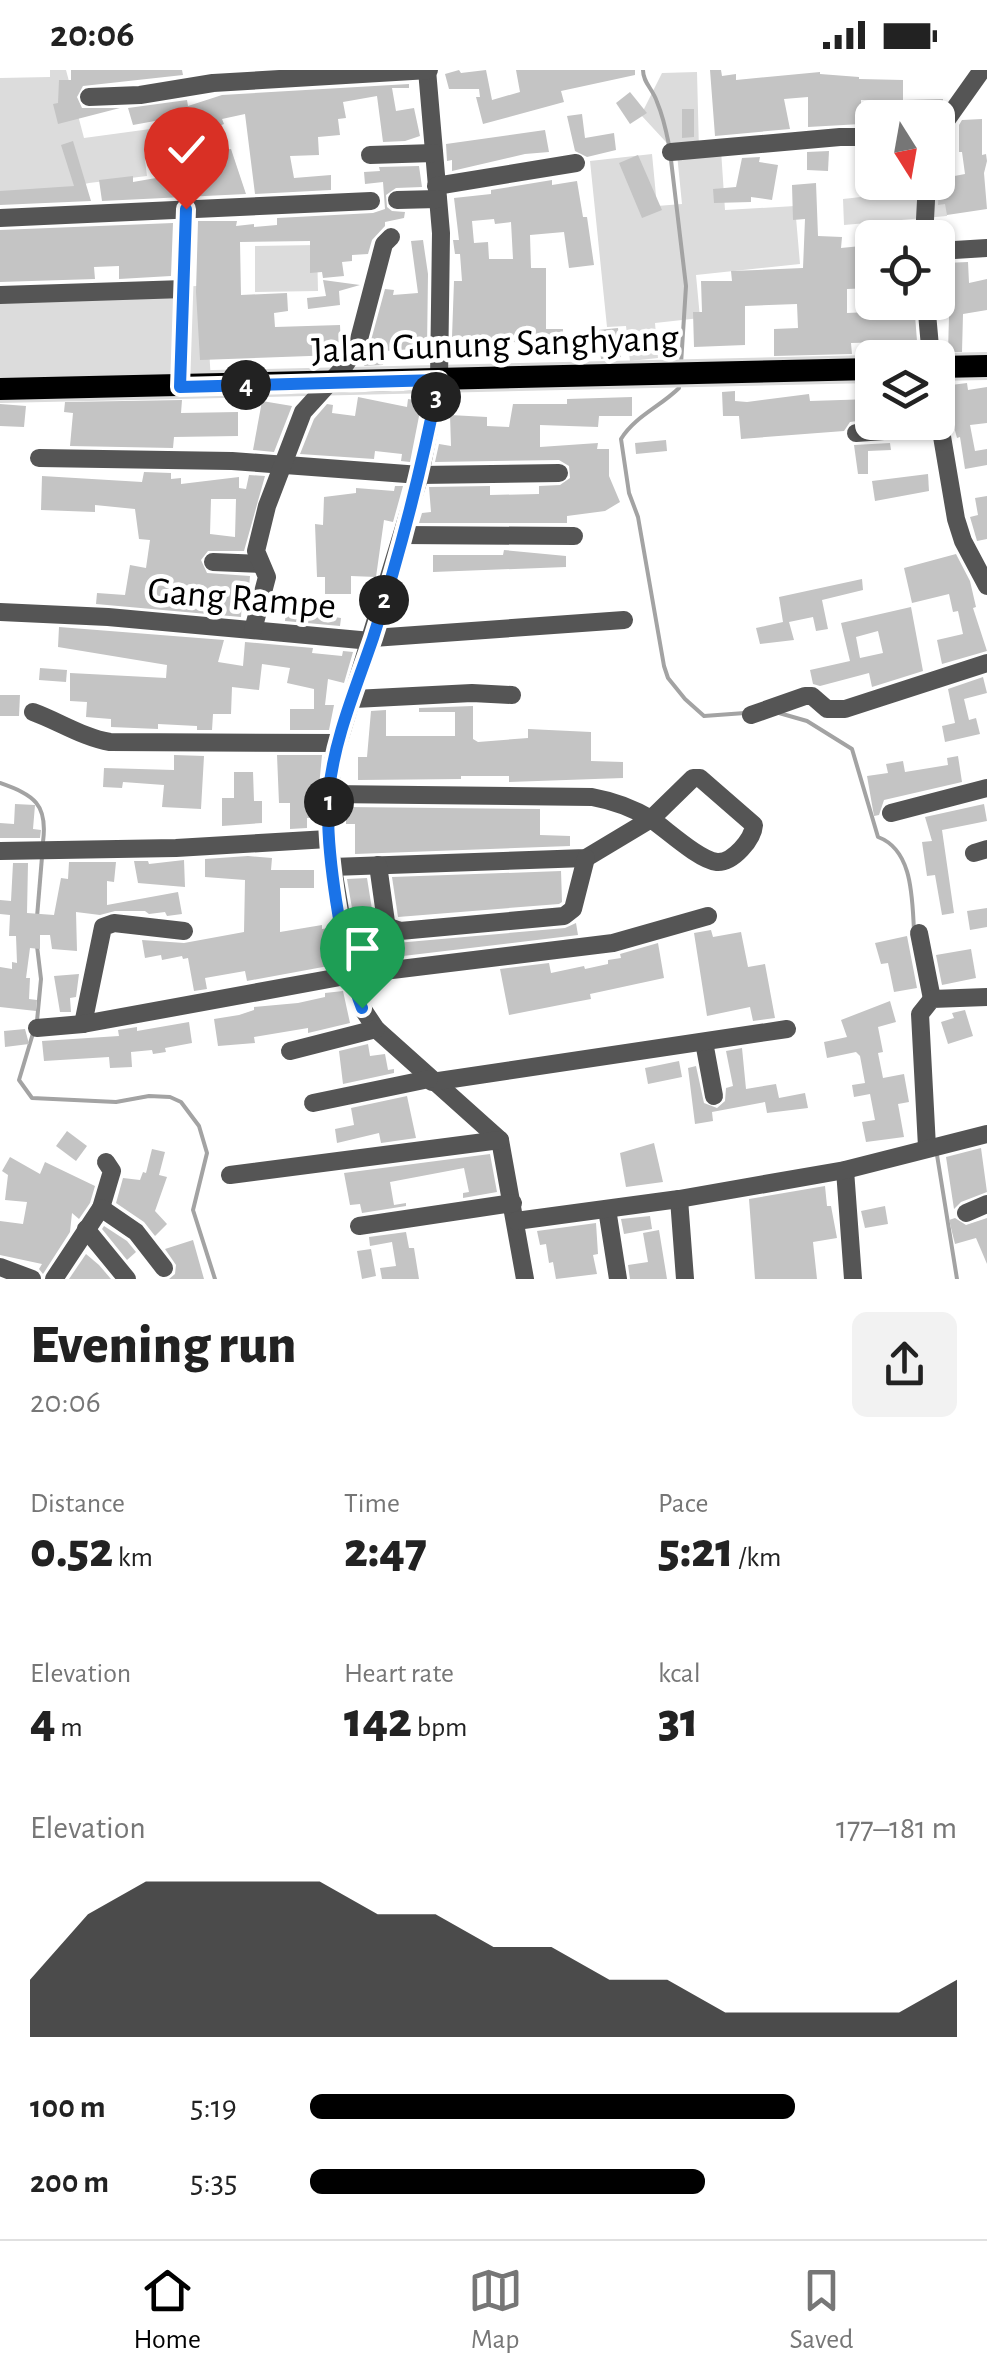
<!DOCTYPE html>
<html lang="en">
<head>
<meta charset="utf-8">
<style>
	body { margin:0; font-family:"Alegreya Sans",sans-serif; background:#f2f2f2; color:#222; height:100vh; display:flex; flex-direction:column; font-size:38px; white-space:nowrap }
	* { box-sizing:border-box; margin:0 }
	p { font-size:32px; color:#767676 }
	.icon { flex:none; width:55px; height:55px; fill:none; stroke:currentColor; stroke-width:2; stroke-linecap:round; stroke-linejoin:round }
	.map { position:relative; height:1209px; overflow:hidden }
	.panel { display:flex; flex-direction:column; background:#fff; flex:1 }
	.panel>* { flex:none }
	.needle { width:65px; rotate:169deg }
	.controls { position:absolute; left:855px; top:30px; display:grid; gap:20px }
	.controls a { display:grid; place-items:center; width:100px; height:100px; border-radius:15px; background:#fff; box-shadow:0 2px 8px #0004; font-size:50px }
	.pin { position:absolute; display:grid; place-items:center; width:85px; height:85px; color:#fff; margin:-102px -42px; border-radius:50% 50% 50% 0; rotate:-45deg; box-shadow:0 0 10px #0007 }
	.pin .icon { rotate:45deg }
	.km { position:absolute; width:50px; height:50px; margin:-25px; border-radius:50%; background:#222; color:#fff; font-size:28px; line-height:50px; text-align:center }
	.round { display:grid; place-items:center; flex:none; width:105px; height:105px; border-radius:15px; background:#f2f2f2 }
	.headline { display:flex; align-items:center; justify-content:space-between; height:170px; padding:0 30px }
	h1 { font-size:55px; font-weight:800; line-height:75px }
	.metrics { display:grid; grid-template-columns:repeat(3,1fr); gap:15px; height:170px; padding:10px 30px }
	.metrics div { display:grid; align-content:center }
	.metrics b { font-size:50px; font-weight:800 }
	.metrics small { font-size:28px; font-weight:400 }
	.metrics p { font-size:28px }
	.chart { height:280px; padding:20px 30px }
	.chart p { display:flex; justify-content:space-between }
	.chart svg { width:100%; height:180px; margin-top:10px; fill:#000; opacity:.7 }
	ul { padding:0 30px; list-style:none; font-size:32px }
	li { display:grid; grid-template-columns:160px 120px 1fr; align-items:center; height:75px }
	li i { height:25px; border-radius:12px; background:#000 }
	.status { display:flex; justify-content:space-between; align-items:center; height:70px; padding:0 50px; background:#fff; direction:ltr }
	.status svg { height:28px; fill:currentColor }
	.tabs { display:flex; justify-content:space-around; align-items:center; height:140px; border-top:2px solid #e0e0e0; background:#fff; font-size:28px; color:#767676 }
	.tabs a { display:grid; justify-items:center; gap:5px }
	.tabs .active { color:#000 }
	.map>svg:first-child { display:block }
	.green { fill:#dcdcdc }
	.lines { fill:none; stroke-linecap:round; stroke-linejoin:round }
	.stream { stroke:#a3a3a3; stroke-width:4 }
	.building { fill:#c4c4c4; fill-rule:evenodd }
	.major-casing { stroke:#dbdbdb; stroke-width:28 }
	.minor { stroke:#555; stroke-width:18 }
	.major { stroke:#000; stroke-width:22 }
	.route-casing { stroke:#fff; stroke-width:20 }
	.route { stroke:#1a73e8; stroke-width:12 }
	.labels { text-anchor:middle; stroke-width:9; stroke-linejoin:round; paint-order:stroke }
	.street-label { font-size:38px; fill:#000; stroke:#fff }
</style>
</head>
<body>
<div class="status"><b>20:06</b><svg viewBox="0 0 49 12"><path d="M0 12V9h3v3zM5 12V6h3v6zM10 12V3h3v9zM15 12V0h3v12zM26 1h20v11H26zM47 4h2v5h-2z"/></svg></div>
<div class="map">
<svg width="987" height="1209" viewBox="0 0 987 1209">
	<rect width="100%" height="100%" fill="#fff"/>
	<g class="green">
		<path d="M50,0H66L84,68L202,52L205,74L144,82L147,106L89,113L0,133V8L50,7Z"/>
		<path d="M697,2L699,81L721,80L725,140L795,136L800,194L696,205L700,248L655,253L658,288L630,291L626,256L607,257L590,91L652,84L657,136L682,134L677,84L641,45L662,3Z"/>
		<path d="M872,75V112L898,113L899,126L947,127V146L844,155L843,129L861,127L860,76Z"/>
		<path d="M317,175L318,221L255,222V176Z"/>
		<path d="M198,216L206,226L211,312L0,307V221Z"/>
	</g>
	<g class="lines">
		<g class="stream">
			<path d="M643,0C643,13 653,19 657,32C663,46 666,60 669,75"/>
			<path d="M671,90L686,216L681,294"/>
			<path d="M679,313V318C661,336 634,347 621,369L629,423L638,447L664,596L668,608L685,629L704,646L745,643"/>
			<path d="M779,643L807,651L852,679L878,767C913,780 912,828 914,860"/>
			<path d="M0,713C34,725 48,734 43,772"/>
			<path d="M37,847L42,787"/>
			<path d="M37,876L41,909L37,951"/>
			<path d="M34,960L19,1010L32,1028L116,1032L149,1026L170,1027L181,1032L199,1056L207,1083L193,1140L215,1209"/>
			<path d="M937,1085L957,1209"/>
		</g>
	</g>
	<g class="building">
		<path d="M71,0H182L183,5L83,16L77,27L82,38H120L58,54L53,34L58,33L59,10H71Z"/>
		<path d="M459,0L461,3L486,0L492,30L520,22L516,0H635V5L561,21L564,32L483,54L476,27H480L479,19H449L445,4Z"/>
		<path d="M710,0H721L722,6L736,4V10L820,2V4L859,7V9L903,10V30L943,29V34L935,45H885V30H861V54L808,57V27L784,29L790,59L715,66Z"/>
		<path d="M409,14V18H392L396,41L414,38L420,66L405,71L383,72L377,26L343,32L346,48L338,49L340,65L318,67L319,85L290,86L294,108L331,105V120L255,124L245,44L222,49L224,54L219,56L222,80L231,79L246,124L102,131L99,110L133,106V112L179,104L170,84L186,77L215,74L204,42L133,55L128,38L187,30L188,36L222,25Z"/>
		<path d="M630,22L647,43L630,54L616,33Z"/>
		<path d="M682,39H694V67L682,68Z"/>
		<path d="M582,44L585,68L614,63L616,80L587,87L575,81L567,46Z"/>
		<path d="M982,49V85L986,84L987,91L984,103L987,139L947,145L945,134L938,135L939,116H945L944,108L965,104L962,82H959V55L962,50Z"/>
		<path d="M545,60L549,82L525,84L452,101V90L447,91L446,74Z"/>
		<path d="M73,71L91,131L0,135V121L74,116L61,75Z"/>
		<path d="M829,81L828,101L807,100V82Z"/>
		<path d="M638,85L662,140L642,148L619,93Z"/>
		<path d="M760,87L759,92L778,95L772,130L751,127V132L714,133L713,119L736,117L742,88Z"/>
		<path d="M419,96L422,117L396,118L386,125L387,137L392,141L405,142L404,148L385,152V156L372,170L368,184L352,185V191L342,192L344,206L323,208L322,202L310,203V171L240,172L241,225L287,223L288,241L274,243L275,257L340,255L341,279L337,285L200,290L196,222L198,151H237L236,156L254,154V157L277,155V148L373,143L385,139L383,112L365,114L364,102L380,101L379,97Z"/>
		<path d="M552,110V115L577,111L583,147H587L594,195L569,198L564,162L530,165L531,198H546V259H563L562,280L502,270L452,267L454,211H462L460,184H455L453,170H459L454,128L491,124V120ZM494,149L495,154L511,152L513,189H489L488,172L474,173L472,151Z"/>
		<path d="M816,113L818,166L842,167L841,178L861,176L863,199L872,198V218L847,219V243L892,241L891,232H914L917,271L851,273L852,284L774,286V259L798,258L797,234L745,236V275L694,277L693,242H702L701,211H732L731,201L803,198L805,149L793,150L792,115Z"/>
		<path d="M173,153L171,206L119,209V196L94,197L95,209L0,212V160Z"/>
		<path d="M423,170L428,204L427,278L385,281L383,295L364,296L385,219L394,220L393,225L418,223L411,171Z"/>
		<path d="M968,192L969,213L987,209V240L963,244L962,282H948L949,246H941L940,217H945V193Z"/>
		<path d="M323,210L360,215L339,221L340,235L308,239L307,228L326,226Z"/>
		<path d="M618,258L621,287L601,289L598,260Z"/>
		<path d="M967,313L968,320L987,317V353L970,355L975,381L987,379V395L965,399L960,367L957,368L943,316Z"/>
		<path d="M735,321V331L747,332L809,324L810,331L872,329V349L850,352L844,361L741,369L739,346H723L722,322Z"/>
		<path d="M358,327L407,337L408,329L422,331L410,392L401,391L402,384L375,381L374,389L300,384L314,349L327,334L333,335L332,343L355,346Z"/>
		<path d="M632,327V346H599L598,357L540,355V377L598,373L597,379H609V406L620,432L605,441L567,446V453H419L422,443L431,442L429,417L490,416V425L539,424V416L560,415L570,408L569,396L559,390L435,392L439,374L451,376L450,345L487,347V356L509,357L513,334H567V329Z"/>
		<path d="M182,330L181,343L238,342V366L174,367L173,378L70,376L73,343L64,342L65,332Z"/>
		<path d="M262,331L292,336L274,382L253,380Z"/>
		<path d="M0,334L26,336L24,357L0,356Z"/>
		<path d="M666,370L667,381L636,384L635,373Z"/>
		<path d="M890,373L891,380L868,381V404H858L854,375Z"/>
		<path d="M144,402L171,403V409L181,408V414L239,407V418L246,419L249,405L265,406L244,481H208L201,490L207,503L250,506L249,518H243L241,547L96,534L97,523L125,525L130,495L146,498L150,470L139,469L135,439L95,435V442L41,440L42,406L142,412ZM211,429H236L235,467L210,464Z"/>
		<path d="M928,404L929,421L875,431L872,411Z"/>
		<path d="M395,416H403L393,452L384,450L376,507L351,506V524H325V507H317L315,454L323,455L324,427L356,423V418L394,421Z"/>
		<path d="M987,426V469L977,471L970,447L978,445L975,428Z"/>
		<path d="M504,480L566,486V497L433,502V485H503Z"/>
		<path d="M956,484L970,511L976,537L973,538L987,581L942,594L937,570L963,564L958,541L953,542L949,524L912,533L904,498Z"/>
		<path d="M862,509L863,520L822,530L828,559L816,561L813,547L789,552L794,570L760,574L756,558L783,552L779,527Z"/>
		<path d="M911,537L923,601L872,617L869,603L820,616L813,614L810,600L850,591L841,553ZM878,561L883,583L860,588L856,567Z"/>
		<path d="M286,540L341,548L340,556L285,551Z"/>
		<path d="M59,557L224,570L218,592L243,596L245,572L313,578L312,583L342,586L343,581L353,582L344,613L328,609L325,635H334L329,660H290V639H314V619L287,613L290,598L262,594L259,620L232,617L231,644H213L212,660H197V656L158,654V659L111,657V649L86,647L87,632L70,631V603L166,608L167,595L58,577Z"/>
		<path d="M40,598L67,600L66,612L39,610Z"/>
		<path d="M983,607L987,623L964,629L969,650L976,648L980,664L945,672L942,656L955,653L948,619Z"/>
		<path d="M0,625H20L19,646H0Z"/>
		<path d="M473,636V669L478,672L528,668V659L591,662V691L623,692V708L509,712V706H461V709L358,710V687H367L371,641L386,640V666H455V642H419V638Z"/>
		<path d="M174,685L204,686L201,739L162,737L164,715L123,712L122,718L103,717L104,698L174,700Z"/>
		<path d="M277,685H322L316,748H307V758L290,759V733H279Z"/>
		<path d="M958,686L962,712L884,730L879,745L874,746L867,706L888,703L886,694L903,691L905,702L948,695L947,688Z"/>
		<path d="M234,702H253L254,731H262V753L222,756V728H234Z"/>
		<path d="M15,734L35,735L33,759L41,760L40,768H0V753L14,754Z"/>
		<path d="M984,734L987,751L942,760L954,843L942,845L935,805L927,806L922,772L932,771L925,747Z"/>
		<path d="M346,737L540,739V765L570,766V776L355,784V754H346Z"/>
		<path d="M248,786L272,788L271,800H314V818H280V862L322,855V859L329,858L334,895L247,911L245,901L205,908L207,919L194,921L188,888L183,889L182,886L162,890L161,885L145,888L142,870L184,873L244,862L245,810L205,807V789Z"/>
		<path d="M184,790L185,817L138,813L134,791H148L149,794Z"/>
		<path d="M69,792H116L114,812L107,811V835L178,822L182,844L167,846L165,842L149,844L145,841H115L100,845L76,842L77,881L52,879L50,865H40V879L30,878L26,908H30L29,929L37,930L36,941L0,937V897L12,899V892L17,893L16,866H9L10,845L0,844V830L11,831L13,793H28L27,843L54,845L61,808L68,809Z"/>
		<path d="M561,801L562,832L559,834L398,847L392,807Z"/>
		<path d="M367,808L375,858L384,868L396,873L565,858L576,853L578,865L361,891L347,809Z"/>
		<path d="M987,838V857L970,860L967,841Z"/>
		<path d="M711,860L713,867L741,862L748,897L765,894L775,948L753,951L750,937L707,946L694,863Z"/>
		<path d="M907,866L917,918L894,922L888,893L881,894L875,873Z"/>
		<path d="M658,873L664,908L590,924L591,929L575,932L509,945L500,899L549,893L551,903L584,896L585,899L608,894V890L621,888L620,884Z"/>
		<path d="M971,879L976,908L942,915L936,885Z"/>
		<path d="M79,904L76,927L70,928L71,942H60L54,906Z"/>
		<path d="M343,921L350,953L308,963V958L254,967L255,973L218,976L214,949L239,945L254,940V937L298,933L325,927V923Z"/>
		<path d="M890,931L896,952L878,957L883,982L878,983L883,1008L904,1004L909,1032L898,1034L904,1067L866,1072L862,1052L875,1050L870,1024L854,1027L852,1015L865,1013L860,986L856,982L827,988L824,972L847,967L841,950Z"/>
		<path d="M965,940L973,966L948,974L941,952L954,948L952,943Z"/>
		<path d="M189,952L192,973L165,978L166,982L153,984L152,980L131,982L132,997L110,998L109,987L44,991L42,971L119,966L118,960L137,957V961Z"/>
		<path d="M25,959L29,974L5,977L4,961Z"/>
		<path d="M368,974L370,986L385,984L388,1000L394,999V1003L343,1014L339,981Z"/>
		<path d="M742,978L746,1019L776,1014L779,1028L805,1023L808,1038L767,1043L765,1032L712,1042L713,1051L695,1054L688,998L696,996L704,1033L717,1038L725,1031L726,1018L733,1016L726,981Z"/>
		<path d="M679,991L682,1007L648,1014L645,998Z"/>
		<path d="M407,1026L416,1068L381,1073L379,1063L337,1073L335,1059L354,1055L351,1038Z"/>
		<path d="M67,1061L87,1076L76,1091L56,1076Z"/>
		<path d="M654,1073L663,1112L626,1117L620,1083Z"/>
		<path d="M981,1078L987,1122L961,1132L954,1139L946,1087Z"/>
		<path d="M152,1079L165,1082L159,1105L167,1107L155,1141L167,1154L155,1166L144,1152L116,1133L123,1108L140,1110L143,1102L146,1103Z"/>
		<path d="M490,1084L497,1122L463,1128V1123L469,1122L464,1098L390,1112L394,1135L406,1133V1136L362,1143L360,1134L350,1135L344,1103Z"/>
		<path d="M10,1087L40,1104L45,1092L95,1116L90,1133L79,1149L72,1143L70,1162L43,1204L39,1199L42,1194L0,1185V1151L23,1154L27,1132L5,1130L8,1105L2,1101Z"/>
		<path d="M825,1116L827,1136H831L837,1168L813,1172L817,1209H755L749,1129Z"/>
		<path d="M885,1136L888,1154L865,1158L861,1141Z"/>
		<path d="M650,1146L652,1159L624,1164L621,1149Z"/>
		<path d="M955,1148L966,1155L987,1148V1194L976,1168L955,1174L949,1150Z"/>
		<path d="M596,1153L598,1184L593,1185L597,1204L556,1209L553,1192L549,1193L546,1174L540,1175L537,1161Z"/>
		<path d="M104,1156L127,1171L136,1182L127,1190L102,1159Z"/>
		<path d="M659,1160L667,1209H630L628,1195L648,1192L643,1163Z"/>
		<path d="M406,1162L409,1178H414L419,1209H382L380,1198L396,1196L392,1172L370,1176L369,1167Z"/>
		<path d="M193,1170L204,1209H169L175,1204L176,1195L165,1179Z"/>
		<path d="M371,1179L376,1206L362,1209L357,1181Z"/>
		<path d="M86,1184L99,1195L111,1209H69Z"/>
	</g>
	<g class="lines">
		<g class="major-casing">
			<g id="major">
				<path d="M938,297L987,296"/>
				<path d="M0,319L872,299"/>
			</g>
		</g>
		<g class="minor">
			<path d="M427,0L441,163L439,310L420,405L334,687L329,724L328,769L351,905L362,938L376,959L500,1070L525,1209"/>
			<path d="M89,27L140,25L213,13L429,0"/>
			<path d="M938,62L982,0"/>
			<path d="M671,82L840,67H872"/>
			<path d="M370,85L434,83"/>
			<path d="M436,116L576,93"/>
			<path d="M397,130L438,129"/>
			<path d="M0,148L371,131"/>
			<path d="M924,168L927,112"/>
			<path d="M938,181L987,178"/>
			<path d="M0,225L184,219"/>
			<path d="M926,232L931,288"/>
			<path d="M180,317L186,139"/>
			<path d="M938,343L956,449L963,471L987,516"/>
			<path d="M856,363L939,357"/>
			<path d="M39,388L232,391L420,405L559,403"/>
			<path d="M402,465L574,466"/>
			<path d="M213,492L260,494"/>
			<path d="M0,542L108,547L371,571"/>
			<path d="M253,560L267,507L256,481L267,436L303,342L343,298L357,277L384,174L391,167"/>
			<path d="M373,568L624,550"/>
			<path d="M354,629L472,623L512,625"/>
			<path d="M33,642C58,651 84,668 110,672L338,673"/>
			<path d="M751,645L805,626H812L827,639H845L987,593"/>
			<path d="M329,724L592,727C614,731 631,737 651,749C667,760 699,790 717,792C733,793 753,769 754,755L700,708H693L651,749L586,788L332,797"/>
			<path d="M891,743L987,718"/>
			<path d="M0,781L176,778L328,769"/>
			<path d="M974,783L987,779"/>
			<path d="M378,795L386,852L389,857L400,861L564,846L573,839L586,788"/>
			<path d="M919,863L932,929"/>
			<path d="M83,954L103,857L114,853L184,861"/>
			<path d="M37,958L83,954L351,905L613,873L708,846"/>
			<path d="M704,972L714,1026"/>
			<path d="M290,981L376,959"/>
			<path d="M432,1012L787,959"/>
			<path d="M313,1033L429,1009"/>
			<path d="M927,1077L920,944L932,929L987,927"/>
			<path d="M845,1100L853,1209"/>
			<path d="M230,1105L500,1070"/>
			<path d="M679,1129L685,1209"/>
			<path d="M101,1138L112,1101L106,1092"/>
			<path d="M607,1139L618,1209"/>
			<path d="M966,1143L987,1134"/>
			<path d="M516,1151L679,1129L845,1100L987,1064"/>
			<path d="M359,1156L513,1133"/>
			<path d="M86,1159L127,1209"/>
			<path d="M0,1197L32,1209"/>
			<path d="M54,1209L101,1138L136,1162L164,1198"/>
		</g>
		<use href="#major" class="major"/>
	</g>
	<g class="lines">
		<g class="route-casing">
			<path id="route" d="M186,139L180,317L439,310C422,397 400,484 373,568C356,618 334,669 329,721C324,775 342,888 362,938"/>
		</g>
		<use href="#route" class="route"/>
	</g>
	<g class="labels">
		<g class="street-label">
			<text transform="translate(495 273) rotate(-2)" y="13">Jalan Gunung Sanghyang</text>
			<text transform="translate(242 527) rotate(5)" y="13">Gang Rampe</text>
		</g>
	</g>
</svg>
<div class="controls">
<a><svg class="needle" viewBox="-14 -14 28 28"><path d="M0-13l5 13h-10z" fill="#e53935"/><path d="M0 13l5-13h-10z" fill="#767676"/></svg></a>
<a><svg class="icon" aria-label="locate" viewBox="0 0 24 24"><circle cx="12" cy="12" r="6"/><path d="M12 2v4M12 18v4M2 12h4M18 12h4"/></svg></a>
<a><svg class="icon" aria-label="layers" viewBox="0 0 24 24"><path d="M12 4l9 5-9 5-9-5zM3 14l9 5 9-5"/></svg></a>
</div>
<div class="pin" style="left:362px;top:938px;background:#1e9e55"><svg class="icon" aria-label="arrive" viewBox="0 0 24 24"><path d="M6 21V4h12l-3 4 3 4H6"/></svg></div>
<div class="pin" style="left:186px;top:139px;background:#d93025"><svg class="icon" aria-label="check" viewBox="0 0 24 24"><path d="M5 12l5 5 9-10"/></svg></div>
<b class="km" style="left:329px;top:732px">1</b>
<b class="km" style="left:384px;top:530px">2</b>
<b class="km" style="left:436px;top:327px">3</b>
<b class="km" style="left:246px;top:315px">4</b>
</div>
<section class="panel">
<div class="headline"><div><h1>Evening run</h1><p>20:06</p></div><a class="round"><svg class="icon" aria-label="share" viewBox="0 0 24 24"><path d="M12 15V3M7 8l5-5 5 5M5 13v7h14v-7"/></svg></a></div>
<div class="metrics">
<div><p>Distance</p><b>0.52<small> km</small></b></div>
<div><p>Time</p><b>2:47</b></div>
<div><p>Pace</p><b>5:21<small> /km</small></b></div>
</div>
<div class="metrics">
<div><p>Elevation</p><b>4<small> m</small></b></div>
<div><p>Heart rate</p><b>142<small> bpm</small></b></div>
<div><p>kcal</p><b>31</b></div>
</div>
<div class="chart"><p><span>Elevation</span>177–181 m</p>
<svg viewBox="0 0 160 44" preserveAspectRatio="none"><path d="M0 44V30L10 14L20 6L30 6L40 6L50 6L60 14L70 14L80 22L90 22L100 30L110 30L120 38L130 38L140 38L150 38L160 30V44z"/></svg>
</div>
<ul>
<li><b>100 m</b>5:19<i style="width:75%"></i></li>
<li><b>200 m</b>5:35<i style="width:61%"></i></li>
</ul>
</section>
<nav class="tabs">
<a class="active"><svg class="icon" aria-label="home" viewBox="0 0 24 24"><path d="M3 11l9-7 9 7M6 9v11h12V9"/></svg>Home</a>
<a><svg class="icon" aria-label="map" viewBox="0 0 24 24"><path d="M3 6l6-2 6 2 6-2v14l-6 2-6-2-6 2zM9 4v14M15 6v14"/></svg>Map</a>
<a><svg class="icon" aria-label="saved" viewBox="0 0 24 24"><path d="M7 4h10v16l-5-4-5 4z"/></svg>Saved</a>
</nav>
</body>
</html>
